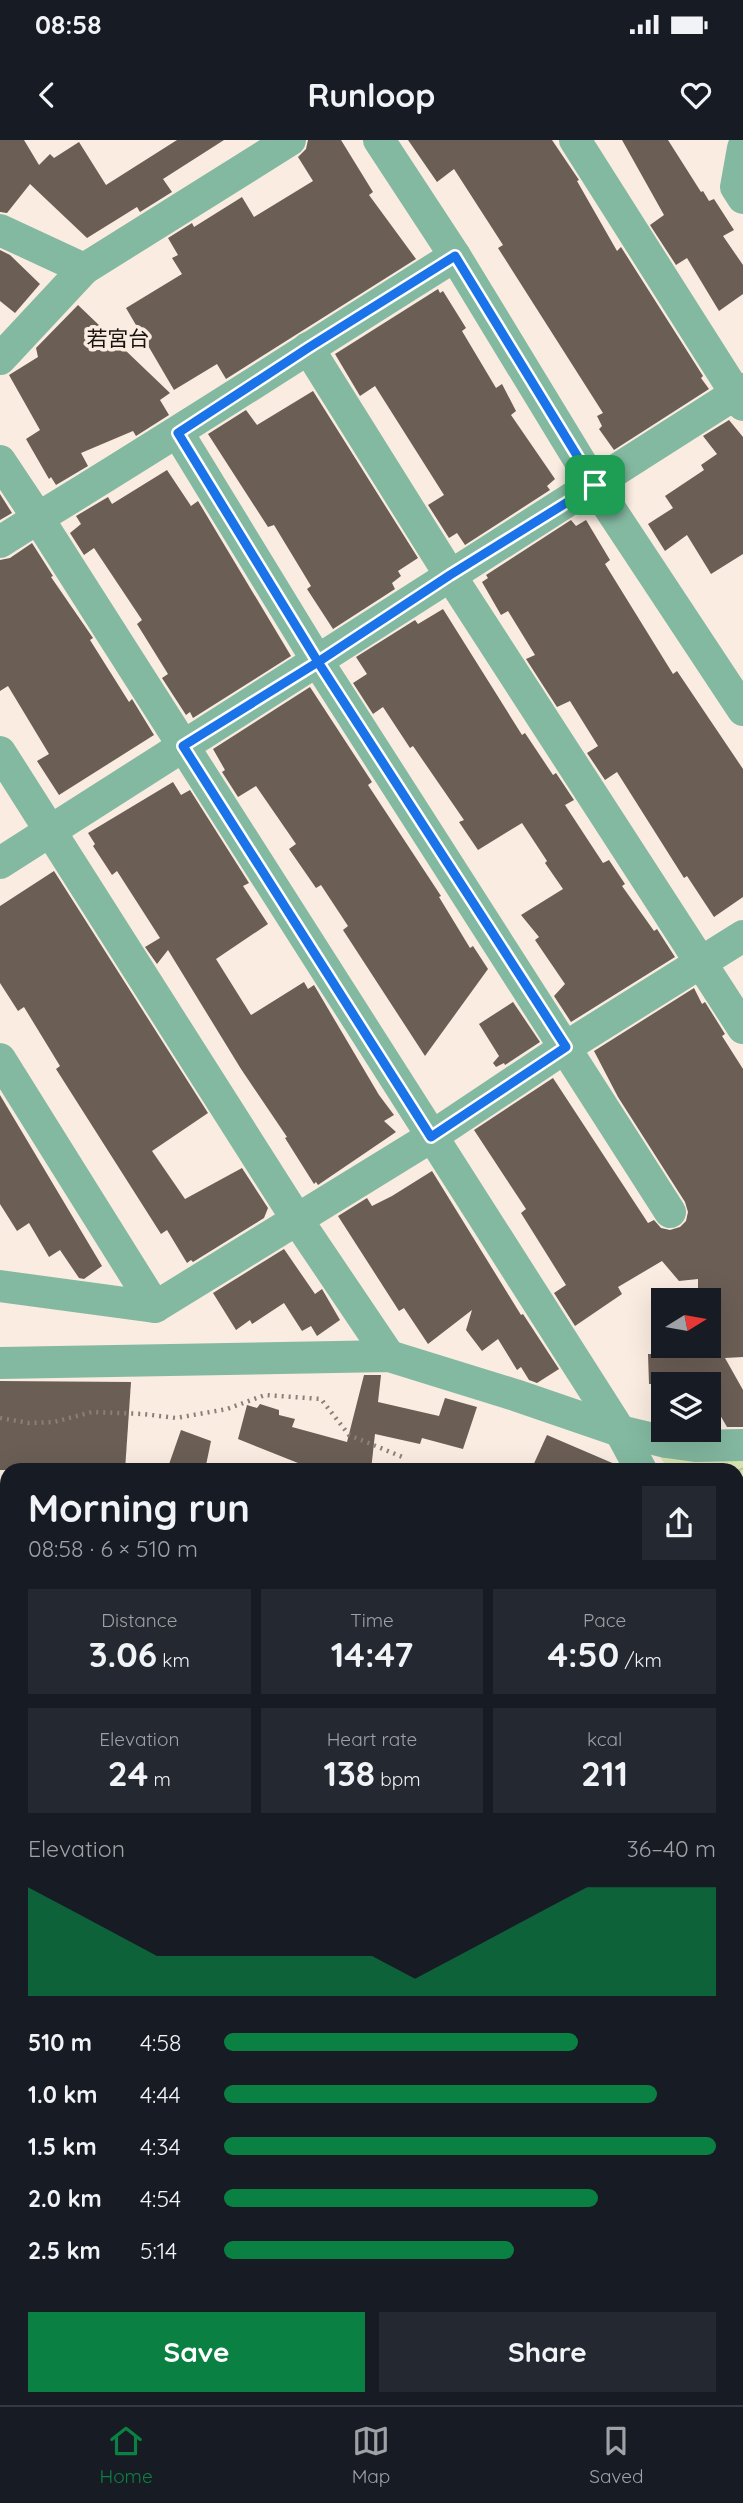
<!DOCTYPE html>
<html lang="en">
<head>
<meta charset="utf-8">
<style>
	body { margin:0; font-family:Quicksand,"Noto Sans JP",sans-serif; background:#242831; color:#f1f3f6; height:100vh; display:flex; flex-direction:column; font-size:26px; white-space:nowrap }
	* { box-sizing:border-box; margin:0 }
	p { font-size:23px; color:#9ea1a6 }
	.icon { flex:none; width:38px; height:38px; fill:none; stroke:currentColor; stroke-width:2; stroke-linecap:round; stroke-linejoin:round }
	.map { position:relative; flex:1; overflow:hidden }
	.side { position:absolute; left:0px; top:1323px; width:744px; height:943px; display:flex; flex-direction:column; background:#171b24; border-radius:21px 21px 0 0; box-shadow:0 7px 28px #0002 }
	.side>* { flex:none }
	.needle { width:46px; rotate:79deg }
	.tools { position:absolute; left:651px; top:1148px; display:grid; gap:14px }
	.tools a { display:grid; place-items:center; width:70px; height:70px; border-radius:0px; background:#171b24; box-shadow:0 7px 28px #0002; font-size:35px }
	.pin { position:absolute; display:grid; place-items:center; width:60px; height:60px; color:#fff; margin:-30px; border-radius:14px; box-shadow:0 4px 10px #0006 }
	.round { display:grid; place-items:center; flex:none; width:74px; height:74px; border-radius:0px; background:#242831 }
	.summary { display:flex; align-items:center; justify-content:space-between; height:119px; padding:0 28px }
	h1 { font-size:38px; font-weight:700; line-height:52px }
	.metrics { display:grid; grid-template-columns:repeat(3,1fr); gap:10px; height:119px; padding:7px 28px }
	.metrics div { display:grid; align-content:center; border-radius:0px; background:#242831; text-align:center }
	.metrics b { font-size:35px; font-weight:700 }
	.metrics small { font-size:19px; font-weight:400 }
	.metrics p { font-size:19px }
	.chart { height:196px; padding:14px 28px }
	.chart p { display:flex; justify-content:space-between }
	.chart svg { width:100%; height:126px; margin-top:7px; fill:#0b8043; opacity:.7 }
	.primary-button { display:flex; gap:14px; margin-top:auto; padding:14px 28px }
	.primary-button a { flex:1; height:80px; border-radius:0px; background:#0b8043; color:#fff; font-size:28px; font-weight:700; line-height:80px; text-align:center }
	.primary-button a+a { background:#242831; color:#f1f3f6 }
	ul { padding:0 28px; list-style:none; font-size:23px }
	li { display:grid; grid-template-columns:112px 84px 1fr; align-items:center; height:52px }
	li i { height:18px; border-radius:9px; background:#0b8043 }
	.status { display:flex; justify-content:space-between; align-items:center; height:49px; padding:0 35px; background:#171b24; direction:ltr }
	.status svg { height:19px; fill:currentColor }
	header { display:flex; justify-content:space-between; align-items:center; height:91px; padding:0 28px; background:#171b24; font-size:32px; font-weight:700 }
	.dock { display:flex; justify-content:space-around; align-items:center; height:98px; border-top:2px solid #363941; background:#171b24; font-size:19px; color:#9ea1a6 }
	.dock a { display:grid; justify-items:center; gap:4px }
	.dock .on { color:#0b8043 }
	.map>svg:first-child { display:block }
	.forest { fill:url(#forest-firs) }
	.park { fill:url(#park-crowns) }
	.building { fill:#6b5e55 }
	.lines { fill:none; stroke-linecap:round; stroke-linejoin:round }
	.path { stroke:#8a8079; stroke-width:4.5; stroke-dasharray:2 5; stroke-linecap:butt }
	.minor { stroke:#84b9a1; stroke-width:32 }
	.major { stroke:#2c8564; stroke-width:38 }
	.route-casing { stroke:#fff; stroke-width:14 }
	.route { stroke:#1a73e8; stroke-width:9 }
	.labels { text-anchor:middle; stroke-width:7; stroke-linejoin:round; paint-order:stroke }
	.neighbourhood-label { font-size:21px; fill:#191410; stroke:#fbece1 }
</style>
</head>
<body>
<div class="status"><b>08:58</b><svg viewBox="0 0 49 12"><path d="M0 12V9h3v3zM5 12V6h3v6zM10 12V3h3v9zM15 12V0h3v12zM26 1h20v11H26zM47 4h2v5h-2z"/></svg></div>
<header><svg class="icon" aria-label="back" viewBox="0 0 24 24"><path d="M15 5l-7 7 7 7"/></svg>Runloop<svg class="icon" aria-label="heart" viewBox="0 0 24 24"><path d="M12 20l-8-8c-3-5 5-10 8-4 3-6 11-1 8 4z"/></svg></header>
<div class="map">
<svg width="743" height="2265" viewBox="0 0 743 2265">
	<defs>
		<pattern id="forest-firs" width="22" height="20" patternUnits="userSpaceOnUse" patternTransform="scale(1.75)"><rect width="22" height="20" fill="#a7b172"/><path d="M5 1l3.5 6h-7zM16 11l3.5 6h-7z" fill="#8f9762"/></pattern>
		<pattern id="park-crowns" width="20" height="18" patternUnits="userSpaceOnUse" patternTransform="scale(1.75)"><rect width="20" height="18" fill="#dce6b2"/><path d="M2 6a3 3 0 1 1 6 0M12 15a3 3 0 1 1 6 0" fill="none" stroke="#bcc498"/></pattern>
	</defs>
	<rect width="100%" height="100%" fill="#fbece1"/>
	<path class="forest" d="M620,2259H735V2262L732,2265H621Z"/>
	<path class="park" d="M659,1314L743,1318V1422L737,1423V1330H668Z"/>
	<g class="building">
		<path d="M0,0H24L39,25L50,14L54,18L79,2L106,45L177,0H224L163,39L172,52L140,72L137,67L87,98L30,44L7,73L0,72Z"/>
		<path d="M308,0H341L373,52L369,55L416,119L226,239L217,224L174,250L126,168L182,134L172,118L178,115L168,98L192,83L194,87L242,57L254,77L313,41L298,17L306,9Z"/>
		<path d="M408,0H552L579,40L577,41L617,111L621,107L703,236L701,238L709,249L614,310L599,289L602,286L597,276L603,273L498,108L503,105L454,29L437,42Z"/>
		<path d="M622,0H668L701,52L703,51L709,61L714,59L734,90L723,96L743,125V154L719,171L687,118L676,125L650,85L664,75Z"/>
		<path d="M0,110L10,115L40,144L15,173L0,161Z"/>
		<path d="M438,149L440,153L443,151L466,188L462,191L496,248L502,244L516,271L511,275L555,339L547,346L550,350L465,405L457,393L449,398L428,365L444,355L375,246L360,256L335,214Z"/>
		<path d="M78,165L170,253L160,260L169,275L136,296L133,291L81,313L88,326L56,345L51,337L49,339L26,299L40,290L9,235L38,217L36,208Z"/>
		<path d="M313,251L418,418L398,431L401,436L392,443L395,449L333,489L307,449L311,446L274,385L268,387L208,294L246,270L257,285Z"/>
		<path d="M729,280L743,297V414L711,434L687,395L665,411L648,384L673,368L665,356L704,330L701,325L717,314L703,296Z"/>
		<path d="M167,330L191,366L198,361L291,516L193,578L190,572L186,575L162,538L168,534L137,484L142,480L94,408L84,415L70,393L81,384L76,376L108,357L112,364Z"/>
		<path d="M0,354L12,373L0,380Z"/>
		<path d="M571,380L576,386L586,380L610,420L605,424L673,534L677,531L743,629V757L714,777L687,736L684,738L617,632L605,640L587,613L598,606L570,561L557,567L526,519L535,515L508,471L501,475L482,442L488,438L486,435Z"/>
		<path d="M32,403L53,436L51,437L93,498L90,500L129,562L132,559L154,595L59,655L37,621L49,614L8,546L0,551V420L10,418Z"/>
		<path d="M443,469L522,595L525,593L553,635L556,633L574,660L565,665L603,723L609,720L625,744L622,746L654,791L657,789L675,817L571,882L554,856L565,844L535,800L539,797L521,775L563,749L545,723L547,721L522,683L478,710L459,682L464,680L413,606L410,608L383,567L373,574L353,543L367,534L356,517L415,480L418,484Z"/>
		<path d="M310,547L372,642L368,645L441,756L439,757L470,808L473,806L488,829L425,916L343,790L348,786L321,745L316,748L289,709L296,704L256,646L238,657L222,632L225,630L213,609Z"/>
		<path d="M173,642L181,655L190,650L249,743L243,746L268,784L216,819L251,875L304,842L308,849L314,845L379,955L394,975L384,981L396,992L318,1045L316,1042L314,1044L285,998L287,997L241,929L168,810L157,824L145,807L160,798L117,731L112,735L93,706L95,704L88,693Z"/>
		<path d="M54,731L208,973L152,1011L185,1059L242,1028L268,1068L264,1078L193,1122L191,1120L187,1123L167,1090L161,1094L56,929L60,926L24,867L18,871L0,843V766Z"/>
		<path d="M694,848L702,864L705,862L725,894L722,896L743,929V1217L725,1218L743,1250V1287H727L709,1256V1244H649L648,1214H676V1206H709V1160H705L704,1151L698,1152V1139L679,1141L662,1121L618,1147L622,1154L575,1186L554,1153L566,1145L521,1073L526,1069L474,990L553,938L648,1083L654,1080L661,1088L670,1090L680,1087L686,1081L688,1072L685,1062L618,957L594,911Z"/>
		<path d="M513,862L540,902L505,925L504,923L496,927L493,923L499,916L479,884Z"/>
		<path d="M0,955L102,1126L84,1139L79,1138L60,1110L49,1117L29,1083L17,1091L0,1064Z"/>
		<path d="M432,1031L521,1175L523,1174L559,1229L537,1243L529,1240L521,1227L517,1230L498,1199L482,1211L466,1190L472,1170L428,1204L404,1168L399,1171L338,1076L367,1058L372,1066L392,1056Z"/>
		<path d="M284,1109L315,1154L322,1149L340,1180L317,1196L311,1186L302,1191L284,1163L252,1184L250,1180L236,1190L213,1153Z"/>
		<path d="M364,1235H381L378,1262L439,1276L445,1258L477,1267L463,1309L422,1298L420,1304L375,1294L371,1330H297L298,1323L238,1299L247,1265L257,1268L260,1264L279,1270V1275L295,1279L292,1287L347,1302Z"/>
		<path d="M0,1241L131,1242L125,1330H0Z"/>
		<path d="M181,1290L211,1301L205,1330H167Z"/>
		<path d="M547,1295L617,1325L620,1330H531Z"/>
	</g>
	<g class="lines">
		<path class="path" d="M0,1278L29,1283L54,1282L92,1272L143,1274L176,1278L227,1269L265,1255L321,1259L349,1295L405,1318"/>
		<g class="minor">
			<path d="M379,0L455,116L595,346L743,570"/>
			<path d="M575,0L743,265"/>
			<path d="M743,8L736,47L743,58"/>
			<path d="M0,90L84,129"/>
			<path d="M455,116C316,203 178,293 38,378L620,1291L641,1330"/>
			<path d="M308,208L450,435L743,888"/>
			<path d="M0,219L84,129L290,0"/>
			<path d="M178,293L318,522L670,1072"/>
			<path d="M0,321L38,378L0,402"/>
			<path d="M0,612L298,1081L389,1216"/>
			<path d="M0,723L743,249"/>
			<path d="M0,919L155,1167"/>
			<path d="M0,1146L155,1167L431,997L566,907L743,796"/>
			<path d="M0,1223L389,1216L515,1255L620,1291L666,1302L695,1306L743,1305"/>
			<path d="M0,1414H7"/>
			<path d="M737,1628L743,1627"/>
			<path d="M737,1774L743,1773"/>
			<path d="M737,1929L743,1928"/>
			<path d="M737,2078L743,2077"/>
			<path d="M274,2265L281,2259"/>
		</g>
		<g class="major">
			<path d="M0,2006L7,2023"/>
			<path d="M178,2259L183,2265"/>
		</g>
	</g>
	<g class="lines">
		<g class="route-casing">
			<path id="route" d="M595,345L450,435L318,522L566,907L431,997L183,606L318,522L178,293L308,208L455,116L595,345"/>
		</g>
		<use href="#route" class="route"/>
	</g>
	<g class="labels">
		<g class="neighbourhood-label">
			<text x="118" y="206">若宮台</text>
		</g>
	</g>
</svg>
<div class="tools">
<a><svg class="needle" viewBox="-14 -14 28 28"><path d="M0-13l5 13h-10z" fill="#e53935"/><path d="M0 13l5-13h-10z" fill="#9ea1a6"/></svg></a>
<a><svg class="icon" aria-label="layers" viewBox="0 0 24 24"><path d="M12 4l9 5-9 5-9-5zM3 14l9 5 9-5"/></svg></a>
</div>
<div class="pin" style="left:595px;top:345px;background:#1e9e55"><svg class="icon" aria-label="arrive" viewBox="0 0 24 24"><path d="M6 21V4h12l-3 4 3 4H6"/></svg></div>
<section class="side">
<div class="summary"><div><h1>Morning run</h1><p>08:58 · 6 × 510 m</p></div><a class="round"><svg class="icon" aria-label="share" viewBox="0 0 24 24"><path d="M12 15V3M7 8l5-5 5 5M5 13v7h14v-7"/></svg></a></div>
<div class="metrics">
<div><p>Distance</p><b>3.06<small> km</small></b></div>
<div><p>Time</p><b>14:47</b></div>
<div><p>Pace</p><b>4:50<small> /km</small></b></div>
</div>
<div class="metrics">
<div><p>Elevation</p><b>24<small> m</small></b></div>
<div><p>Heart rate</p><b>138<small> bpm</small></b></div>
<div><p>kcal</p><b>211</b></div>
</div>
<div class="chart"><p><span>Elevation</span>36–40 m</p>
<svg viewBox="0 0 160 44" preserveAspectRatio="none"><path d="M0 44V6L10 14L20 22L30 30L40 30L50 30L60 30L70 30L80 30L90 38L100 30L110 22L120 14L130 6L140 6L150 6L160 6V44z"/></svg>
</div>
<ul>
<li><b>510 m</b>4:58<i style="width:72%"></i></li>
<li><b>1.0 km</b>4:44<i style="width:88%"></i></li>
<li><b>1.5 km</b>4:34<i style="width:100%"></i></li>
<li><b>2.0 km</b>4:54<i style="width:76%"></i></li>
<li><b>2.5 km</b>5:14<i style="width:59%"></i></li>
</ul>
<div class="primary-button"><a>Save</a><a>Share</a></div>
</section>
</div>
<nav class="dock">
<a class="on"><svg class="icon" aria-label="home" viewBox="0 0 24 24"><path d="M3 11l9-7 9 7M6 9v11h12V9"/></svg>Home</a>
<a><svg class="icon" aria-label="map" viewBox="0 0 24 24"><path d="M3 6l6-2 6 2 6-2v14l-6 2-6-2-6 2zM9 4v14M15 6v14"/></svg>Map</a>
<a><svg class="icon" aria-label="saved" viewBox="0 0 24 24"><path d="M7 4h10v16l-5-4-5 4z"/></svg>Saved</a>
</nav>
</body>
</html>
